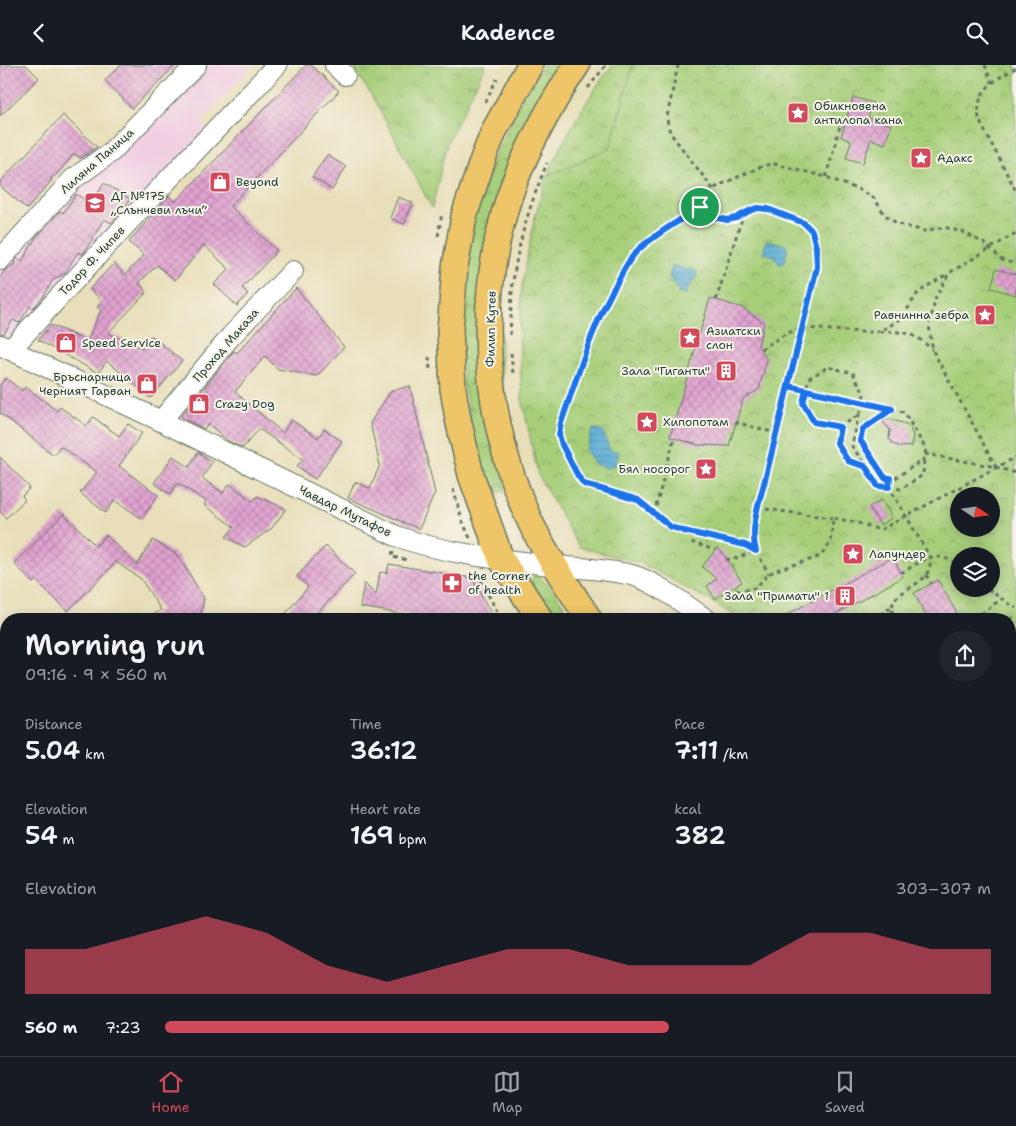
<!DOCTYPE html>
<html lang="en">
<head>
<meta charset="utf-8">
<style>
	body { margin:0; font-family:"Shantell Sans",sans-serif; background:#20242c; color:#f1f3f6; height:100vh; display:flex; flex-direction:column; font-size:19px; white-space:nowrap }
	* { box-sizing:border-box; margin:0 }
	p { font-size:16px; color:#9ea1a6 }
	.icon { flex:none; width:28px; height:28px; fill:none; stroke:currentColor; stroke-width:2; stroke-linecap:round; stroke-linejoin:round }
	.map { position:relative; flex:1; overflow:hidden }
	.sheet { position:absolute; left:0px; top:548px; width:1016px; height:444px; display:flex; flex-direction:column; background:#171b24; border-radius:20px 20px 0 0; box-shadow:0 2px 12px #0003 }
	.sheet>* { flex:none }
	.needle { width:32px; rotate:103deg }
	.controls { position:absolute; left:950px; top:422px; display:grid; gap:10px }
	.controls a { display:grid; place-items:center; width:50px; height:50px; border-radius:50%; background:#171b24; box-shadow:0 2px 12px #0003; font-size:25px }
	.pin { position:absolute; display:grid; place-items:center; width:42px; height:42px; color:#fff; margin:-21px; border:2px solid #fff; border-radius:50%; box-shadow:0 1px 5px #0007 }
	.round { display:grid; place-items:center; flex:none; width:52px; height:52px; border-radius:26px; background:#20242c }
	.overview { display:flex; align-items:center; justify-content:space-between; height:85px; padding:0 25px }
	h1 { font-size:28px; font-weight:600; line-height:38px }
	.metrics { display:grid; grid-template-columns:repeat(3,1fr); gap:8px; height:85px; padding:5px 25px }
	.metrics div { display:grid; align-content:center }
	.metrics b { font-size:25px; font-weight:600 }
	.metrics small { font-size:14px; font-weight:400 }
	.metrics p { font-size:14px }
	.chart { height:140px; padding:10px 25px }
	.chart p { display:flex; justify-content:space-between }
	.chart svg { width:100%; height:90px; margin-top:5px; fill:#d1495b; opacity:.7 }
	ul { padding:0 25px; list-style:none; font-size:16px }
	li { display:grid; grid-template-columns:80px 60px 1fr; align-items:center; height:38px }
	li i { height:12px; border-radius:6px; background:#d1495b }
	header { display:flex; justify-content:space-between; align-items:center; height:65px; padding:0 25px; background:#171b24; font-size:22px; font-weight:600 }
	.dock { display:flex; justify-content:space-around; align-items:center; height:70px; border-top:1px solid #363941; background:#171b24; font-size:14px; color:#9ea1a6 }
	.dock a { display:grid; justify-items:center; gap:2px }
	.dock .active { color:#d1495b }
	.map>svg:first-child { display:block }
	.built { fill:#f1d0e3 }
	.grass { fill:url(#grass-tufts); stroke:#638657 }
	.forest { fill:url(#forest-firs); stroke:#52784f }
	.park { fill:url(#park-crowns); stroke:#638657; fill-rule:evenodd }
	.water { fill:url(#water-rules); stroke:#3e7686 }
	.lines { fill:none; stroke-linecap:round; stroke-linejoin:round }
	.stream { stroke:#5dafd8; stroke-width:5 }
	.building { fill:url(#building-cross-hatch) }
	.minor-casing { stroke:#657663; stroke-width:22 }
	.major-casing { stroke:#657663; stroke-width:28 }
	.path { stroke:#657663; stroke-width:3; stroke-dasharray:4 4; stroke-linecap:butt }
	.minor { stroke:#fff; stroke-width:20 }
	.major { stroke:#eec569; stroke-width:25 }
	.route-casing { stroke:#fff; stroke-width:10 }
	.route { stroke:#1a73e8; stroke-width:6 }
	.labels { text-anchor:middle; stroke-width:4; stroke-linejoin:round; paint-order:stroke }
	.poi-label { font-size:12px; fill:#1f3d34; stroke:#f7f3e8; text-anchor:start }
	.street-label { font-size:12px; fill:#1f3d34; stroke:#f7f3e8 }
</style>
</head>
<body>
<header><svg class="icon" aria-label="back" viewBox="0 0 24 24"><path d="M15 5l-7 7 7 7"/></svg>Kadence<svg class="icon" aria-label="search" viewBox="0 0 24 24"><circle cx="10" cy="10" r="6"/><path d="M15 15l6 6"/></svg></header>
<div class="map">
<svg width="1016" height="991" viewBox="0 0 1016 991">
	<defs>
		<pattern id="grass-tufts" width="24" height="20" patternUnits="userSpaceOnUse" patternTransform="scale(1.25)"><rect width="24" height="20" fill="#a7cf7a"/><path d="M3 7l-1-3M5 7V3M7 7l1-3M15 17l-1-3M17 17v-4M19 17l1-3" fill="none" stroke="#87a965"/></pattern>
		<pattern id="forest-firs" width="22" height="20" patternUnits="userSpaceOnUse" patternTransform="scale(1.25)"><rect width="22" height="20" fill="#85b26a"/><path d="M5 1l3.5 6h-7zM16 11l3.5 6h-7z" fill="#6c9258"/></pattern>
		<pattern id="park-crowns" width="20" height="18" patternUnits="userSpaceOnUse" patternTransform="scale(1.25)"><rect width="20" height="18" fill="#a7cf7a"/><path d="M2 6a3 3 0 1 1 6 0M12 15a3 3 0 1 1 6 0" fill="none" stroke="#87a965"/></pattern>
		<pattern id="water-rules" width="6" height="5" patternUnits="userSpaceOnUse" patternTransform="scale(1.25)"><rect width="6" height="5" fill="#5dafd8"/><path d="M0 2.5h6" fill="none" stroke="#4c90b0"/></pattern>
		<pattern id="building-cross-hatch" width="8" height="8" patternUnits="userSpaceOnUse" patternTransform="scale(1.25)"><rect width="8" height="8" fill="#e2a3d2"/><path d="M0 0l8 8M0 8l8-8" fill="none" stroke="#b786ab"/></pattern>
	</defs>
	<rect width="100%" height="100%" fill="#f7f3e8"/>
	<filter id="ink" filterUnits="userSpaceOnUse"><feTurbulence type="fractalNoise" baseFrequency=".02" numOctaves="2"/><feDisplacementMap in="SourceGraphic" scale="10" xChannelSelector="R" yChannelSelector="G"/><feConvolveMatrix kernelMatrix="1 2 1 2 8 2 1 2 1" color-interpolation-filters="sRGB"/></filter>
	<filter id="wash" filterUnits="userSpaceOnUse"><feTurbulence type="fractalNoise" baseFrequency=".0096" numOctaves="4" result="noise"/><feDisplacementMap in="SourceGraphic" scale="20" xChannelSelector="R" yChannelSelector="G"/><feGaussianBlur stdDeviation="1.12" result="paint"/><feColorMatrix in="noise" values="0 0 0 0 0 0 0 0 0 0 0 0 0 0 0 0 0 1.4 0 .05"/><feComposite in="paint" operator="in"/></filter>
	<g filter="url(#wash)">
		<rect width="100%" height="100%" fill="#e8dfba"/>
		<path class="built" d="M205,0H253L201,57L208,65L14,276L0,269V199Z"/>
		<g class="grass">
			<path d="M352,0H486L447,78L432,143L373,33Z"/>
			<path d="M543,0H565L497,136L505,425L490,432L483,414L463,318L461,271L469,178L479,138L493,95L522,33Z"/>
			<path d="M612,0H633L610,83L547,111C566,69 585,37 612,0Z"/>
			<path d="M534,510L539,511L554,526L573,554H552L536,529L531,516Z"/>
			<rect x="761" y="985" width="21" height="6"/>
		</g>
		<path class="forest" d="M1016,879V923L1010,916V887Z"/>
		<path class="park" d="M633,0H1016V728L1010,724V554H738L716,539L641,498L579,482L538,410L522,334L519,273L522,221L534,155L547,111L610,83ZM959,431H991V464H959ZM959,491H991V524H959Z"/>
		<g class="water">
			<path d="M767,175L786,180L788,184L784,197L780,200L774,191L763,187Z"/>
			<path d="M673,200L687,205L695,204L697,211L688,223L686,230L679,228L669,211Z"/>
			<path d="M593,364L603,366L610,386L619,387L616,399L608,403L595,399L586,385Z"/>
		</g>
		<g class="lines">
			<g class="stream">
				<path d="M0,689L2,705"/>
				<path d="M266,985L273,991"/>
			</g>
		</g>
		<g id="blocks">
			<g class="building">
				<path d="M0,0H26L39,13L0,51Z"/>
				<path d="M121,0H176L132,43L105,15Z"/>
				<path d="M306,0H311L339,26L230,141L277,186L242,223L248,229L237,241L214,219L229,204L204,180L175,215L157,200L139,218L147,227L108,268L142,283L152,271L182,296L151,333L107,296L98,308L38,275L51,260L87,276L101,245L97,242L102,236L90,224L114,198L125,210L144,190L129,177L157,144L169,131L175,137Z"/>
				<path d="M853,32L873,38L868,53L891,60L885,79L871,74L863,98L846,93L851,76L841,72Z"/>
				<path d="M63,50L97,82L81,93L74,89L57,109L50,114L52,115L27,144L0,121V117Z"/>
				<path d="M327,90L346,102L332,125L312,112Z"/>
				<path d="M104,118L130,134L124,144L111,158L104,154L84,188L82,189L78,187L65,208L53,215L43,232L33,243L30,241L19,258L13,255L4,269L0,268V213L4,206L11,201L12,202L17,193L22,196L35,174L60,146L63,148L76,129L92,139Z"/>
				<path d="M398,132L413,138L404,159L390,153Z"/>
				<path d="M996,204L1016,209V230L991,223Z"/>
				<path d="M296,223L344,282L317,311L278,304L265,291L235,327L283,368L291,355L318,373L324,364L342,376L315,414L297,401L303,394L259,364L243,383L228,376L209,359L204,364L186,355L181,351L234,286L237,288Z"/>
				<path d="M710,233L743,243L764,258L758,280L767,295L759,324L743,334L729,381L698,380L670,372Z"/>
				<path d="M6,313L22,326L26,322L57,346L60,342L87,361L93,352L119,371L128,359L142,368L119,401L158,430L142,454L115,435L106,448L80,428L97,407L60,381L54,390L0,348V320Z"/>
				<path d="M410,321L435,428L419,464L348,433L355,417L370,423L380,400L370,358L391,326Z"/>
				<path d="M878,351L906,359L910,362L913,371L911,381L900,382L892,378L889,374L890,365Z"/>
				<path d="M198,387L212,397L202,413L223,428L229,419L253,436L257,431L286,444L272,463L245,482L226,472L234,462L204,440L206,436L178,418L170,429L154,418L173,391L189,402Z"/>
				<path d="M0,392L30,423L22,431L25,435L6,453L0,447Z"/>
				<path d="M882,435L892,453L880,460L869,442Z"/>
				<path d="M64,449L96,481L106,470L137,500L153,475L178,491L204,533L200,554H147L161,545L141,514L116,497L68,546L36,515L33,518L14,498Z"/>
				<path d="M326,481L355,509L311,554H281L308,522L297,511Z"/>
				<path d="M717,483L724,489L742,517L715,534L707,521L717,514L702,502Z"/>
				<path d="M893,492L903,512L885,522L827,554H779Z"/>
				<path d="M389,499L472,513L494,554H432L360,542L364,518L376,530L380,507L387,508Z"/>
				<path d="M938,515L960,554H928L914,528Z"/>
			</g>
		</g>
	</g>
	<g filter="url(#ink)">
		<use href="#blocks" fill-opacity="0" stroke="#657663" stroke-width="1"/>
		<g class="lines">
			<g class="minor-casing">
				<g id="minor">
					<path d="M335,0L345,10"/>
					<path d="M0,195L73,114L111,87L196,0"/>
					<path d="M0,280L161,356L396,471C451,491 509,495 567,502C589,504 614,505 635,511C659,519 685,540 706,554"/>
					<path d="M11,284L145,139L277,0"/>
					<path d="M161,356L231,271L293,206"/>
					<path d="M1010,741L1016,744"/>
				</g>
			</g>
			<g class="major-casing">
				<g id="major">
					<path d="M530,0L494,66L483,94L464,151L455,202L450,265L453,324L458,354L471,410L501,494L540,554"/>
					<path d="M577,0C549,41 517,101 504,149C476,248 486,356 527,450C544,487 567,520 589,554"/>
					<path d="M0,828L6,830"/>
					<path d="M0,848L6,850"/>
					<path d="M438,985L457,991"/>
					<path d="M500,985L520,991"/>
					<path d="M750,985V991"/>
					<path d="M793,985V991"/>
				</g>
			</g>
			<g class="path">
				<path d="M678,0L667,52L668,61L671,69L713,124"/>
				<path d="M985,0L992,18"/>
				<path d="M1016,3C993,16 975,25 979,55L1016,126"/>
				<path d="M588,23L606,0"/>
				<path d="M485,37L497,14"/>
				<path d="M826,112L840,61L844,62"/>
				<path d="M700,142C710,150 722,158 735,153C744,150 750,144 760,143C769,142 777,146 786,149C816,161 817,171 817,202L758,443C755,458 752,471 756,486L745,480L684,466L671,462L659,454L638,435L584,419L578,411L562,380L559,370L561,358C578,310 593,259 619,214C624,204 630,193 638,185C656,168 680,156 700,142Z"/>
				<path d="M700,142L713,124L720,120L765,100L776,99L826,112L862,126L874,133L885,150L898,159L924,166L944,162L965,168L985,179L1002,195L1016,199"/>
				<path d="M438,171L442,148"/>
				<path d="M716,235L743,150"/>
				<path d="M880,267C904,266 915,267 932,285"/>
				<path d="M510,270C511,255 511,241 512,227C516,183 530,139 547,98"/>
				<path d="M761,284L787,268L803,263L863,267H876L886,263L902,253L917,229L926,222L947,209"/>
				<path d="M511,288L513,309"/>
				<path d="M429,292L430,305"/>
				<path d="M787,321L892,344"/>
				<path d="M892,345L904,347L926,384L924,394L894,414L885,413L860,375L863,364Z"/>
				<path d="M859,349L852,381L865,400"/>
				<path d="M735,357L776,368"/>
				<path d="M840,362L860,349L864,329L853,308L828,302L809,313L803,338L814,357L840,362L837,378L848,396L865,401L878,421L901,424L923,410L924,394"/>
				<path d="M925,389L996,402L1016,408"/>
				<path d="M996,402L933,286L929,261L936,232L949,208L1016,168"/>
				<path d="M871,410L879,404"/>
				<path d="M890,413L889,422L930,492C935,527 881,520 894,554"/>
				<path d="M453,424L462,455L470,473"/>
				<path d="M758,443L833,453"/>
				<path d="M654,449L674,374"/>
				<path d="M692,468L693,478L715,485"/>
				<path d="M393,486L392,492L409,495"/>
				<path d="M726,494C735,496 747,488 756,486L769,509"/>
				<path d="M477,508L501,554"/>
				<path d="M901,508C924,495 935,483 959,501"/>
				<path d="M926,510L931,518"/>
				<path d="M988,524L1012,541L1016,543"/>
				<path d="M736,526L755,523L769,509L776,505L816,493C833,483 831,471 833,453L855,457L877,464H882L1016,392"/>
				<path d="M874,554L893,541"/>
				<path d="M975,554L1001,534"/>
				<path d="M1010,554L1016,551"/>
				<path d="M1010,666L1016,662"/>
				<path d="M816,985L817,991"/>
			</g>
			<use href="#minor" class="minor"/>
			<use href="#major" class="major"/>
		</g>
	</g>
	<g class="lines" filter="url(#ink)">
		<g class="route-casing">
			<path id="route" d="M700,142L714,152L727,155L736,153L751,145L758,143L768,144L804,158L812,166L816,182L817,202L788,321L806,325L803,338L814,357L840,362L837,378L848,396L865,401L878,421L889,422L890,413H885L860,375L863,364L892,344L788,321C781,350 774,378 767,407C761,432 749,462 756,486L745,480L684,466L671,462L638,435L584,419L578,411L562,380L559,370L561,358C578,310 593,258 619,214C624,204 630,193 638,185C656,168 680,156 700,142"/>
		</g>
		<use href="#route" class="route"/>
	</g>
	<defs>
		<g id="sight-square" transform="scale(1.125)"><rect x="-9" y="-9" width="18" height="18" rx="4" fill="#d1495b" stroke="#f7f3e8"/><path d="M0-6L1.8-2.2L6-1.7L2.9 1.2L3.7 5.4L0 3.3L-3.7 5.4L-2.9 1.2L-6-1.7L-1.8-2.2Z" fill="#fff"/></g>
		<g id="shop-square" transform="scale(1.125)"><rect x="-9" y="-9" width="18" height="18" rx="4" fill="#d1495b" stroke="#f7f3e8"/><path d="M-5-2.5h2.3a2.7 3.5 0 0 1 5.4 0H5L5.5 6h-11ZM-1.5-2.5h3a1.5 2.3 0 0 0-3 0Z" fill="#fff"/></g>
		<g id="school-square" transform="scale(1.125)"><rect x="-9" y="-9" width="18" height="18" rx="4" fill="#d1495b" stroke="#f7f3e8"/><path d="M0-5L7-2L0 1L-7-2ZM-4 1L0 2.5L4 1V4Q0 6-4 4Z" fill="#fff"/></g>
		<g id="building-square" transform="scale(1.125)"><rect x="-9" y="-9" width="18" height="18" rx="4" fill="#d1495b" stroke="#f7f3e8"/><path d="M-4-6H4V6H1V3H-1V6H-4ZM-2.5-4.3h1.7v1.8h-1.7ZM.8-4.3h1.7v1.8H.8ZM-2.5-1h1.7V.8h-1.7ZM.8-1h1.7V.8H.8Z" fill="#fff"/></g>
		<g id="pharmacy-square" transform="scale(1.125)"><rect x="-9" y="-9" width="18" height="18" rx="4" fill="#d1495b" stroke="#f7f3e8"/><path d="M-2-6h4v4h4v4h-4v4h-4v-4h-4v-4h4Z" fill="#fff"/></g>
	</defs>
	<g fill-rule="evenodd">
		<use href="#sight-square" x="798" y="48"/>
		<use href="#sight-square" x="921" y="93"/>
		<use href="#shop-square" x="220" y="117"/>
		<use href="#school-square" x="95" y="138"/>
		<use href="#sight-square" x="985" y="250"/>
		<use href="#sight-square" x="690" y="273"/>
		<use href="#shop-square" x="66" y="278"/>
		<use href="#building-square" x="726" y="306"/>
		<use href="#shop-square" x="147" y="319"/>
		<use href="#shop-square" x="199" y="339"/>
		<use href="#sight-square" x="647" y="357"/>
		<use href="#sight-square" x="706" y="404"/>
		<use href="#sight-square" x="853" y="489"/>
		<use href="#pharmacy-square" x="452" y="518"/>
		<use href="#building-square" x="845" y="531"/>
	</g>
	<g class="labels">
		<g class="poi-label">
			<text x="814" y="45">Обикновена<tspan x="814" dy="14">антилопа кана</tspan></text>
			<text x="937" y="97">Адакс</text>
			<text x="236" y="121">Beyond</text>
			<text x="111" y="135">ДГ №175<tspan x="111" dy="14">„Слънчеви лъчи“</tspan></text>
			<text x="969" y="254" text-anchor="end">Равнинна зебра</text>
			<text x="706" y="270">Азиатски<tspan x="706" dy="14">слон</tspan></text>
			<text x="82" y="282">Speed Service</text>
			<text x="710" y="310" text-anchor="end">Зала "Гиганти"</text>
			<text x="131" y="316" text-anchor="end">Бръснарница<tspan x="131" dy="14">Черният Гарван</tspan></text>
			<text x="215" y="343">Crazy Dog</text>
			<text x="663" y="361">Хипопотам</text>
			<text x="690" y="408" text-anchor="end">Бял носорог</text>
			<text x="869" y="493">Лапундер</text>
			<text x="468" y="515">the Corner<tspan x="468" dy="14">of health</tspan></text>
			<text x="829" y="535" text-anchor="end">Зала "Примати" 1</text>
		</g>
		<g class="street-label">
			<text transform="translate(97 96) rotate(-41)" y="4">Лиляна Паница</text>
			<text transform="translate(92 196) rotate(-47)" y="4">Тодор Ф. Чипев</text>
			<text transform="translate(491 264) rotate(-89)" y="4">Филип Кутев</text>
			<text transform="translate(226 280) rotate(-49)" y="4">Проход Маказа</text>
			<text transform="translate(345 446) rotate(26)" y="4">Чавдар Мутафов</text>
		</g>
	</g>
</svg>
<div class="controls">
<a><svg class="needle" viewBox="-14 -14 28 28"><path d="M0-13l5 13h-10z" fill="#e53935"/><path d="M0 13l5-13h-10z" fill="#9ea1a6"/></svg></a>
<a><svg class="icon" aria-label="layers" viewBox="0 0 24 24"><path d="M12 4l9 5-9 5-9-5zM3 14l9 5 9-5"/></svg></a>
</div>
<div class="pin" style="left:700px;top:142px;background:#1e9e55"><svg class="icon" aria-label="arrive" viewBox="0 0 24 24"><path d="M6 21V4h12l-3 4 3 4H6"/></svg></div>
<section class="sheet">
<div class="overview"><div><h1>Morning run</h1><p>09:16 · 9 × 560 m</p></div><a class="round"><svg class="icon" aria-label="share" viewBox="0 0 24 24"><path d="M12 15V3M7 8l5-5 5 5M5 13v7h14v-7"/></svg></a></div>
<div class="metrics">
<div><p>Distance</p><b>5.04<small> km</small></b></div>
<div><p>Time</p><b>36:12</b></div>
<div><p>Pace</p><b>7:11<small> /km</small></b></div>
</div>
<div class="metrics">
<div><p>Elevation</p><b>54<small> m</small></b></div>
<div><p>Heart rate</p><b>169<small> bpm</small></b></div>
<div><p>kcal</p><b>382</b></div>
</div>
<div class="chart"><p><span>Elevation</span>303–307 m</p>
<svg viewBox="0 0 160 44" preserveAspectRatio="none"><path d="M0 44V22L10 22L20 14L30 6L40 14L50 30L60 38L70 30L80 22L90 22L100 30L110 30L120 30L130 14L140 14L150 22L160 22V44z"/></svg>
</div>
<ul>
<li><b>560 m</b>7:23<i style="width:61%"></i></li>
</ul>
</section>
</div>
<nav class="dock">
<a class="active"><svg class="icon" aria-label="home" viewBox="0 0 24 24"><path d="M3 11l9-7 9 7M6 9v11h12V9"/></svg>Home</a>
<a><svg class="icon" aria-label="map" viewBox="0 0 24 24"><path d="M3 6l6-2 6 2 6-2v14l-6 2-6-2-6 2zM9 4v14M15 6v14"/></svg>Map</a>
<a><svg class="icon" aria-label="saved" viewBox="0 0 24 24"><path d="M7 4h10v16l-5-4-5 4z"/></svg>Saved</a>
</nav>
</body>
</html>
